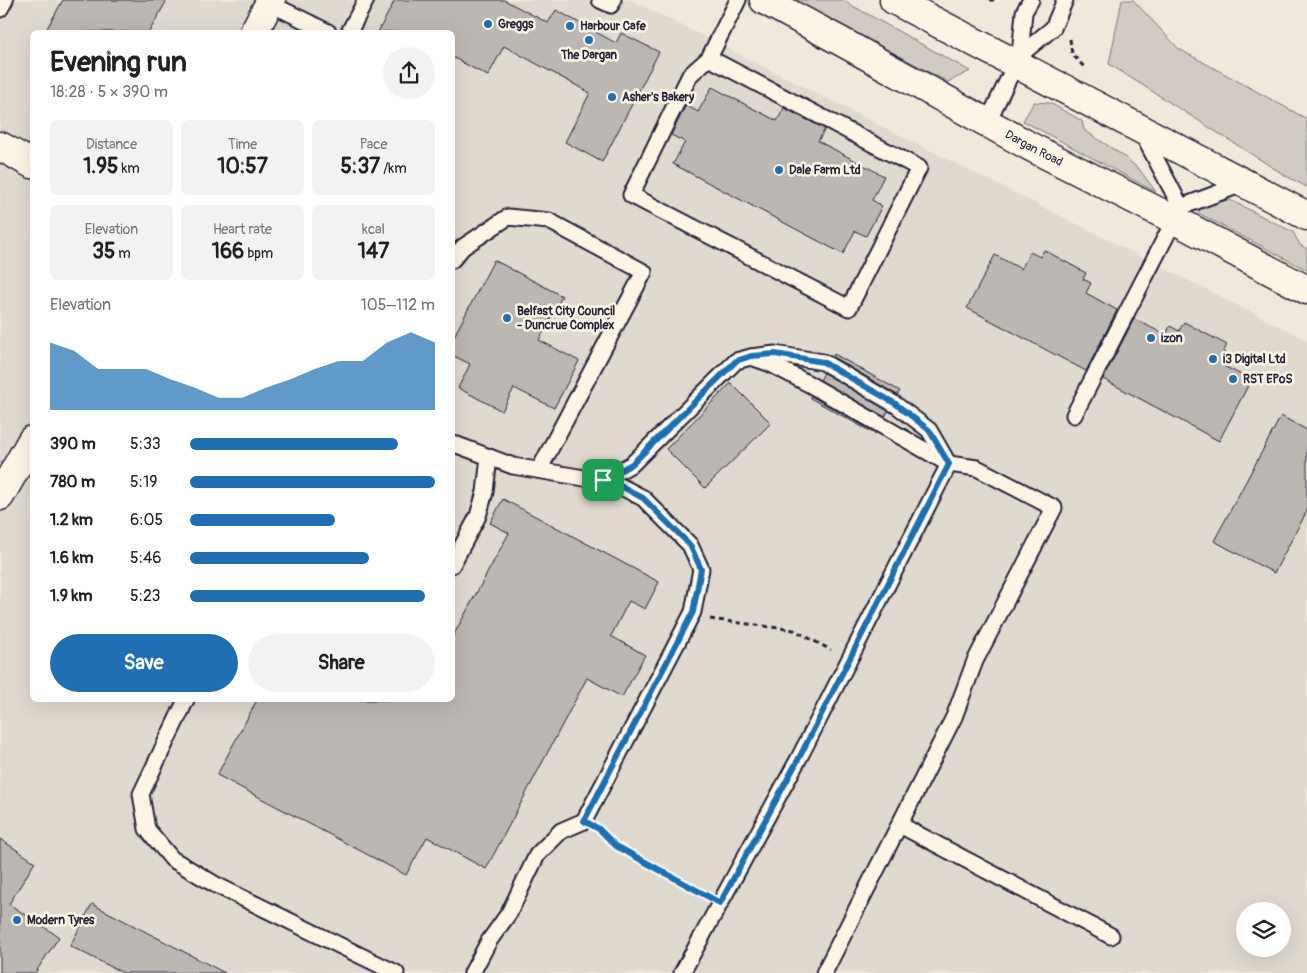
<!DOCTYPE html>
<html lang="en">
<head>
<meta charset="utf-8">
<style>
	body { margin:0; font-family:Pangolin,sans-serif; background:#f2f2f2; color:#202124; height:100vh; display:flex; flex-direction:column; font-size:19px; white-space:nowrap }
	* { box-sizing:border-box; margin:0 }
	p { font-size:16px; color:#757577 }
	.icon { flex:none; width:28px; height:28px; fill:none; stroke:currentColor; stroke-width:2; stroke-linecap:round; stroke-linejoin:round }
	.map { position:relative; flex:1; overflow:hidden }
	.details { position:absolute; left:30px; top:30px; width:425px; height:672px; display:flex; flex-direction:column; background:#fff; border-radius:8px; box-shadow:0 5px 20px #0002 }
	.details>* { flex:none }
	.fabs { position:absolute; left:1236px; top:902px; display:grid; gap:10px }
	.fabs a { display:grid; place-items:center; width:55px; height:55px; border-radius:50%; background:#fff; box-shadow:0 5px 20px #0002; font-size:25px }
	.pin { position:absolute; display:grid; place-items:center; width:42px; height:42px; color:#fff; margin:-21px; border-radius:10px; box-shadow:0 2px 8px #0006 }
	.round { display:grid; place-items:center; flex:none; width:52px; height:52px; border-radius:26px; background:#f2f2f2 }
	.summary { display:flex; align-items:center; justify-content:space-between; height:85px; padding:0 20px }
	h1 { font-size:28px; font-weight:700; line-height:38px }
	.metrics { display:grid; grid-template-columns:repeat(3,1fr); gap:8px; height:85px; padding:5px 20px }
	.metrics div { display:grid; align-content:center; border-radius:8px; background:#f2f2f2; text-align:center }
	.metrics b { font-size:21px; font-weight:700 }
	.metrics small { font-size:14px; font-weight:400 }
	.metrics p { font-size:14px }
	.chart { height:140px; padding:10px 20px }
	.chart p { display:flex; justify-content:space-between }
	.chart svg { width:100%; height:90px; margin-top:5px; fill:#1f6fb2; opacity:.7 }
	.primary-button { display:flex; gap:10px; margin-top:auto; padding:10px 20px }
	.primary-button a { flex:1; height:58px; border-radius:30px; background:#1f6fb2; color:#fff; font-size:20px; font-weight:700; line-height:58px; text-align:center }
	.primary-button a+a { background:#f2f2f2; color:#202124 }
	ul { padding:0 20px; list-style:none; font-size:16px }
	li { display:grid; grid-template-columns:80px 60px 1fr; align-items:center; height:38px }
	li i { height:12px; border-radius:6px; background:#1f6fb2 }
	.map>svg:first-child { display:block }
	.built { fill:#e0d9cf; fill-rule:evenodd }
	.green { fill:#d1cbc3; stroke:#7a767f }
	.building { fill:#bcb7b3; stroke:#22223b }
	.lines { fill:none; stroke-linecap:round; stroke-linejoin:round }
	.service-casing { stroke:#22223b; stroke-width:19 }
	.minor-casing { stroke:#22223b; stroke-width:31 }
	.tertiary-casing { stroke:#22223b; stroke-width:31 }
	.path { stroke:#22223b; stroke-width:3; stroke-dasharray:5 4; stroke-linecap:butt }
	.service { stroke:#fcf5e5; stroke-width:15 }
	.minor { stroke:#fcf5e5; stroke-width:28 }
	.tertiary { stroke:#fcf5e5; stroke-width:28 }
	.route-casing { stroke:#fff; stroke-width:10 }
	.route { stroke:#1f6fb2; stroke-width:6 }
	.poi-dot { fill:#1f6fb2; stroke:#fcf5e5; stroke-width:2 }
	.labels { text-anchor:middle; stroke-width:5; stroke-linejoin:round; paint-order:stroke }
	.poi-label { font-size:12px; font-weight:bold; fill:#22223b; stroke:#fcf5e5; text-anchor:start }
	.street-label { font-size:12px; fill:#22223b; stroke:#fcf5e5 }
</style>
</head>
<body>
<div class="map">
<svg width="1307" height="973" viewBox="0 0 1307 973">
	<rect width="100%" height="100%" fill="#efe8db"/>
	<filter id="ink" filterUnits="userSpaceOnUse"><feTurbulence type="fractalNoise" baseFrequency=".02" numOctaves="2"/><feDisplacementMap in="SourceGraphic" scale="10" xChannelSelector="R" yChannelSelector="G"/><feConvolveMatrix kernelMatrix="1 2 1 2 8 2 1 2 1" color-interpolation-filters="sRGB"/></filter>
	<g filter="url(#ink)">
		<path class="built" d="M0,0H631L1307,340V973H0ZM32,32H452V700H32ZM1245,911H1282V949H1245Z"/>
		<g class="green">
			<path d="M794,0H842L970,71L948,82Z"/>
			<path d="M1122,0H1133L1179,49L1307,119V187L1286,176L1109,64Z"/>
			<path d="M1034,102L1050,103L1082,121L1084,130L1122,155L1139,169L1156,192L1023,121Z"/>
			<path d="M1230,200L1293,232L1300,245L1307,249V270L1198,213L1202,204Z"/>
		</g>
		<g class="building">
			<path d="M63,0H167L149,32H45Z"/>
			<path d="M395,0H504L548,23L556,10L616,43L621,33L659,52L602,162L565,142L590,93L504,46L488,76L452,57V32H378Z"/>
			<path d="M712,87L777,121L784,108L825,129L818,141L884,176L872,200L882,206L866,236L855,231L843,254L673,164L685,142L671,135L686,105L698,112Z"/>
			<path d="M1044,250L1086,273L1083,279L1091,283L1086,293L1117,310L1086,371L967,308L995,255L1021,269L1030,252L1040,257Z"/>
			<path d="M494,260L562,296L539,340L579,361L554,408L514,388L502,411L458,388L470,364L452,355V340Z"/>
			<path d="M1134,319L1166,335L1170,326L1179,331L1184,322L1227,345L1223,352L1230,356L1224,366L1251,380L1219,441L1103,379Z"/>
			<path d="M834,354L900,391L897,395L833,357Z"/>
			<path d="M824,373L888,411L885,417L820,380Z"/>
			<path d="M731,383L771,423L705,488L666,449Z"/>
			<path d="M811,396L876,433L875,434L810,398Z"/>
			<path d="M1281,416L1307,430V511L1274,573L1214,541Z"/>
			<path d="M503,499L659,582L645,609L629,601L611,636L645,655L622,697L587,678L486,869L427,837L406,875L217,775L257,700H452V638L509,533L490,523Z"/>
			<path d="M0,839L35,862L9,904L59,937L35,973H0Z"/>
			<path d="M92,904L225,973H123L70,946Z"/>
		</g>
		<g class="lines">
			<g class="service-casing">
				<g id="service">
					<path d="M600,0L611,5L613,0"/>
					<path d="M269,3L328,32"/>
					<path d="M0,9L5,0"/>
					<path d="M349,32L366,0"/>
					<path d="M1020,55L1053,28L1065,0"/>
					<path d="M709,58L919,168L849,308L631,195L690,75L709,58L738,0"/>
					<path d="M987,123L1020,55L1024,12L1031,0"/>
					<path d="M1142,133L1181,207"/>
					<path d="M452,260L463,247L508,217L549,221L644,272L539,470"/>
					<path d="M751,357L771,364L809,384L949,464L977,468L1054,508L975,661L954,717L824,973"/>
					<path d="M1074,415L1181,207L1245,183"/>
					<path d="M452,443L513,466L614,483L643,498L690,545L701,569L693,612L584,821L561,831L537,855L509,913L489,941L472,973"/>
					<path d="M603,480L632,464L736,361L751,357L775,354L823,362L896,405L929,430L948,463"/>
					<path d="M452,565L478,516L485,492L489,457"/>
					<path d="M186,700L141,794L147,829L172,859L216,885L396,973"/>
					<path d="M900,825L1111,936"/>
					<path d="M682,973L799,758L949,464"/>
				</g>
			</g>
			<g class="minor-casing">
				<path id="minor" d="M0,146L32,164"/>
			</g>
			<g class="tertiary-casing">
				<g id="tertiary">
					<path id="s1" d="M764,0L844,43L1031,147L1175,220L1307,290"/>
					<path d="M894,0L1307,216"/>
					<path d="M254,32L271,0"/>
					<path d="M0,496L32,440"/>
				</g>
			</g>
			<g class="path">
				<path d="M990,0H994"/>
				<path d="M1070,39L1072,54L1086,69"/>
				<path d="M710,619L794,630L831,650"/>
				<path d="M601,831L616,846L702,893"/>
			</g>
			<use href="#service" class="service"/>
			<use href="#minor" class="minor"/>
			<use href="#tertiary" class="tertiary"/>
		</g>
	</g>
	<g class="lines" filter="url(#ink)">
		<g class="route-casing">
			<path id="route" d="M775,354L823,362L896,404L929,430L949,464L799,758L720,903L616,846L599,829L584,821L693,612L701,569L690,545L643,498L614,482L603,480L632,464L736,361L751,356Z"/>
		</g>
		<use href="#route" class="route"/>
	</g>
	<g class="poi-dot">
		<circle cx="488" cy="24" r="5"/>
		<circle cx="570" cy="26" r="5"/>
		<circle cx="589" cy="40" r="5"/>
		<circle cx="612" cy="97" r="5"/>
		<circle cx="779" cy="170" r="5"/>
		<circle cx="507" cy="318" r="5"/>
		<circle cx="1151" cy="338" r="5"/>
		<circle cx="1213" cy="359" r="5"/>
		<circle cx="1233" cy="379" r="5"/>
		<circle cx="17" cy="920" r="5"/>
	</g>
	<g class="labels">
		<g class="poi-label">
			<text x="498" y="28">Greggs</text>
			<text x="580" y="30">Harbour Cafe</text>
			<text x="589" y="59" text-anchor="middle">The Dargan</text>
			<text x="622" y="101">Asher's Bakery</text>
			<text x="789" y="174">Dale Farm Ltd</text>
			<text x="517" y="315">Belfast City Council<tspan x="517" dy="14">- Duncrue Complex</tspan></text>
			<text x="1161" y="342">izon</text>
			<text x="1223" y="363">i3 Digital Ltd</text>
			<text x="1243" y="383">RST EPoS</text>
			<text x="27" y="924">Modern Tyres</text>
		</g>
		<g class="street-label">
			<text dy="4" stroke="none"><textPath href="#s1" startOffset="308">Dargan Road</textPath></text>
		</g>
	</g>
</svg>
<div class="fabs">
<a><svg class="icon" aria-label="layers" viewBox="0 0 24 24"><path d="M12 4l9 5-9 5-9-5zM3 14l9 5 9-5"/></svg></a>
</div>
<div class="pin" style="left:603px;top:480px;background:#1e9e55"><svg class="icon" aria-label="arrive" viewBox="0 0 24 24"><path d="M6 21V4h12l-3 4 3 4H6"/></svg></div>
<section class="details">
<div class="summary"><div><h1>Evening run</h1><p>18:28 · 5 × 390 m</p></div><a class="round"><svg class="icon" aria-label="share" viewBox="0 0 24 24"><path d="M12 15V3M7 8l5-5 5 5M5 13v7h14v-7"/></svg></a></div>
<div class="metrics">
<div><p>Distance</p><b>1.95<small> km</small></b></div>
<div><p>Time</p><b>10:57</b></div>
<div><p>Pace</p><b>5:37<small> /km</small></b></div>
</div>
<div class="metrics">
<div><p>Elevation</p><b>35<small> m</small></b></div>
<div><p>Heart rate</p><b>166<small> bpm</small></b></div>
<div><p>kcal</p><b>147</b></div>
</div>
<div class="chart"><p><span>Elevation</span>105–112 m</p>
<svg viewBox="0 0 160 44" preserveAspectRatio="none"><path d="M0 44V11L10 15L20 24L30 24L40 24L50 29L60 33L70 38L80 38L90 33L100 29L110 24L120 20L130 20L140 11L150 6L160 11V44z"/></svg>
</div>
<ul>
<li><b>390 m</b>5:33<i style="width:85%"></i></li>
<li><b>780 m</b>5:19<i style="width:100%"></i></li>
<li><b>1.2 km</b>6:05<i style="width:59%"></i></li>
<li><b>1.6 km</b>5:46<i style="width:73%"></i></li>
<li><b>1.9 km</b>5:23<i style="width:96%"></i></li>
</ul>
<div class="primary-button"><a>Save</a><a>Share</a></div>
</section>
</div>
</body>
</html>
